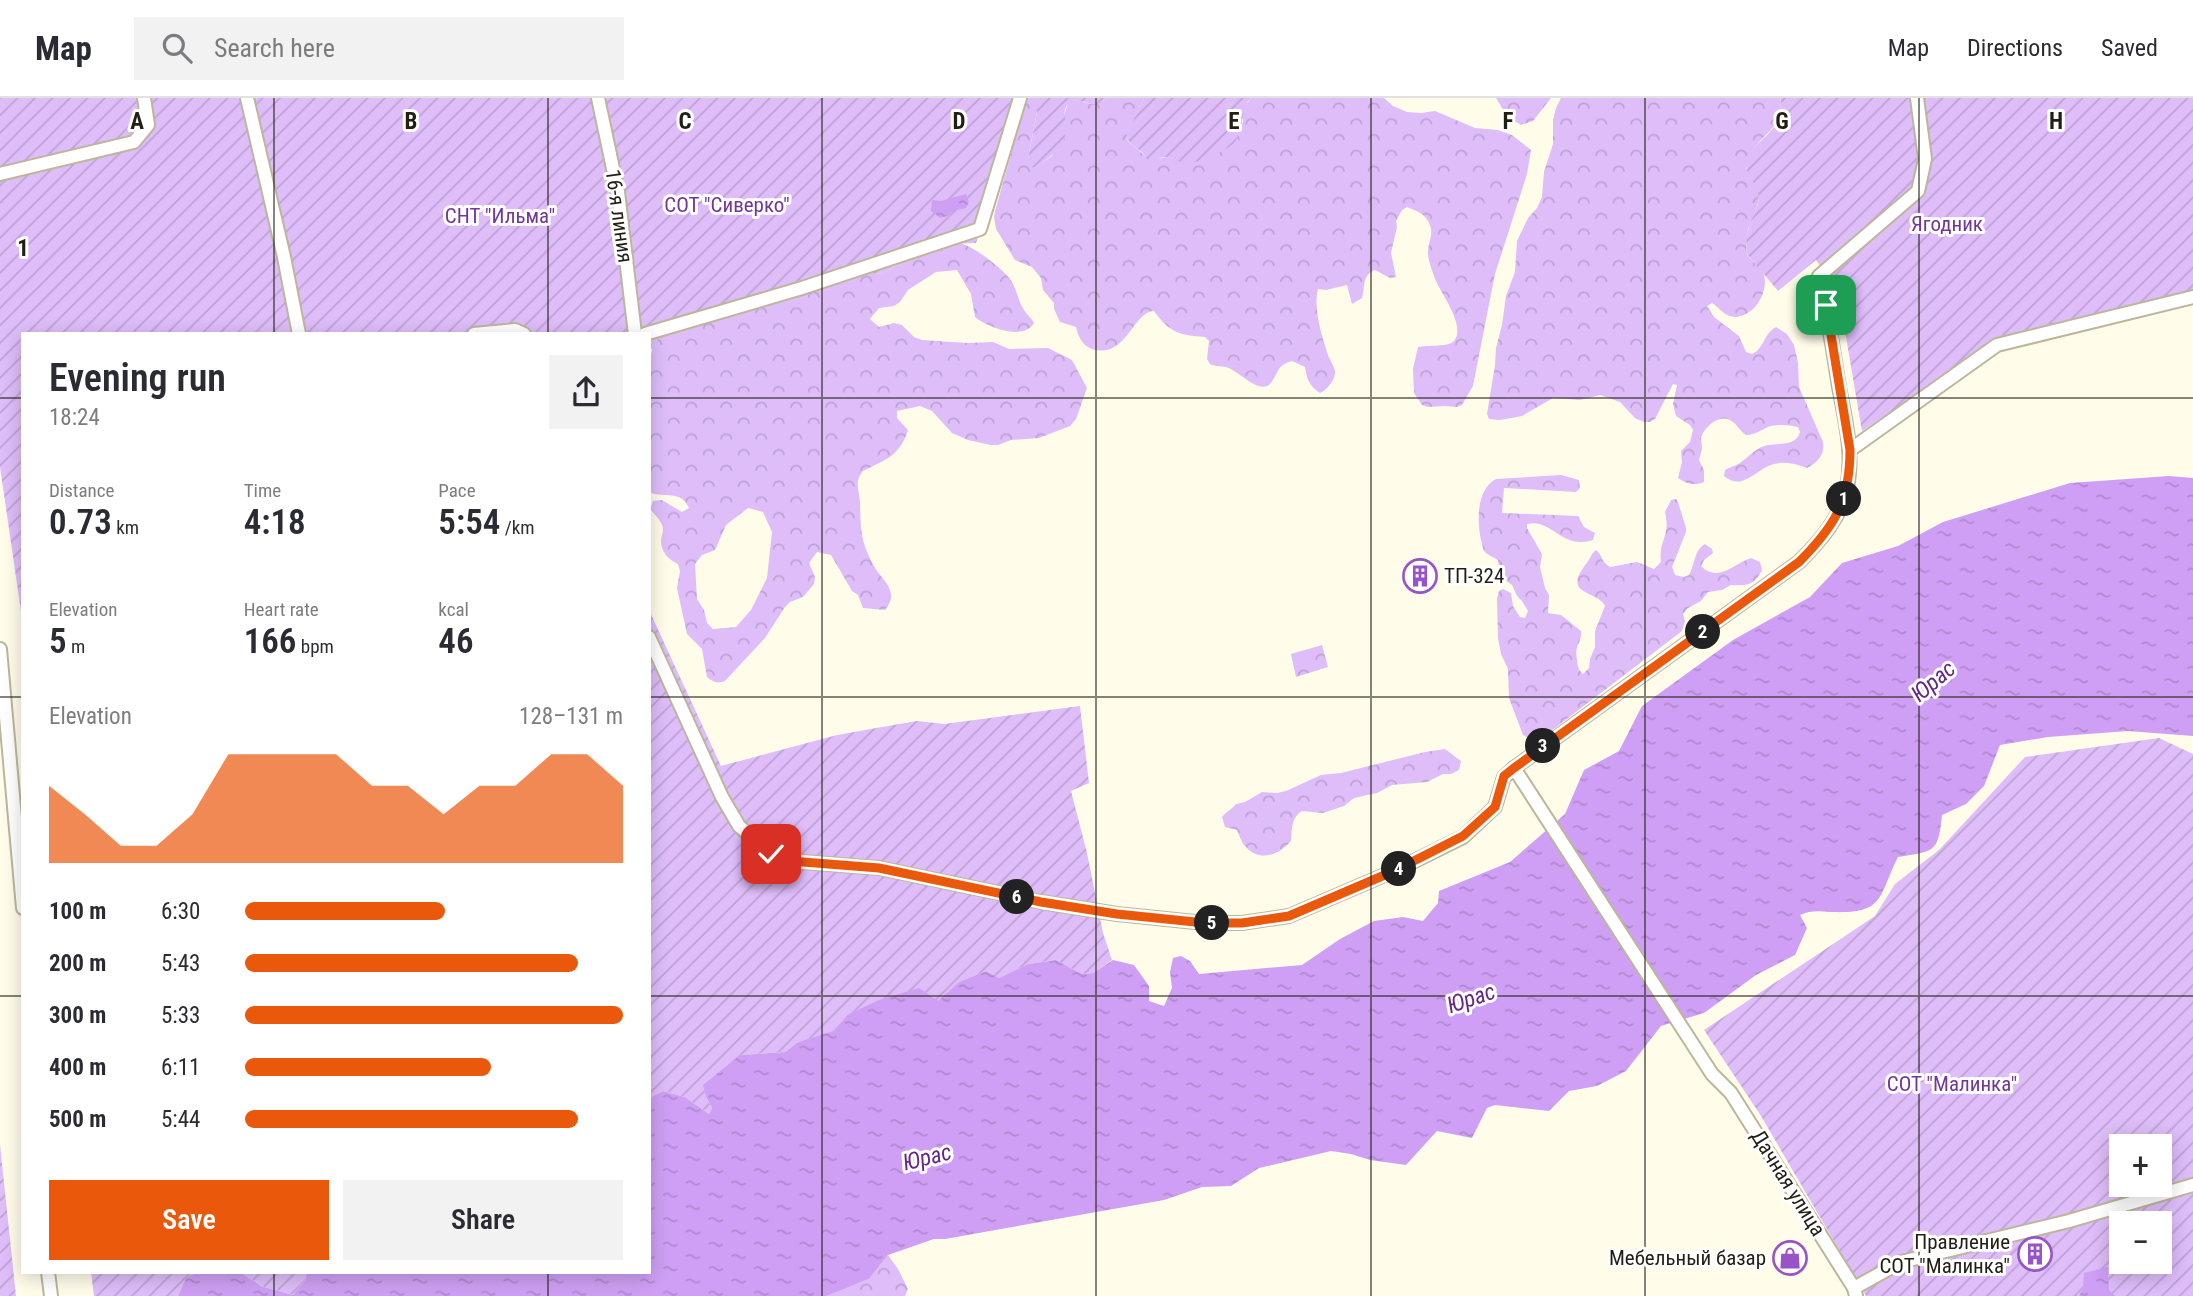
<!DOCTYPE html>
<html lang="en">
<head>
<meta charset="utf-8">
<style>
	body { margin:0; font-family:"Roboto Condensed",sans-serif; background:#f2f2f3; color:#2b2b33; height:100vh; display:flex; flex-direction:column; font-size:26px; white-space:nowrap }
	* { box-sizing:border-box; margin:0 }
	p { font-size:23px; color:#7c7c81 }
	.icon { flex:none; width:38px; height:38px; fill:none; stroke:currentColor; stroke-width:2; stroke-linecap:round; stroke-linejoin:round }
	.map { position:relative; flex:1; overflow:hidden }
	.drawer { position:absolute; left:21px; top:234px; width:630px; height:942px; display:flex; flex-direction:column; background:#fff; border-radius:0px; box-shadow:0 4px 18px #0003 }
	.drawer>* { flex:none }
	.buttons { position:absolute; left:2109px; top:1036px; display:grid; gap:14px }
	.buttons a { display:grid; place-items:center; width:63px; height:63px; border-radius:0px; background:#fff; box-shadow:0 4px 18px #0003; font-size:35px }
	.pin { position:absolute; display:grid; place-items:center; width:60px; height:60px; color:#fff; margin:-30px; border-radius:14px; box-shadow:0 4px 10px #0006 }
	.km { position:absolute; width:35px; height:35px; margin:-18px; border-radius:50%; background:#222; color:#fff; font-size:19px; line-height:35px; text-align:center }
	.round { display:grid; place-items:center; flex:none; width:74px; height:74px; border-radius:0px; background:#f2f2f3 }
	.overview { display:flex; align-items:center; justify-content:space-between; height:119px; padding:0 28px }
	h1 { font-size:38px; font-weight:600; line-height:52px }
	.figures { display:grid; grid-template-columns:repeat(3,1fr); gap:10px; height:119px; padding:7px 28px }
	.figures div { display:grid; align-content:center }
	.figures b { font-size:35px; font-weight:600 }
	.figures small { font-size:19px; font-weight:400 }
	.figures p { font-size:19px }
	.chart { height:196px; padding:14px 28px }
	.chart p { display:flex; justify-content:space-between }
	.chart svg { width:100%; height:126px; margin-top:7px; fill:#ea580c; opacity:.7 }
	.button { display:flex; gap:14px; margin-top:auto; padding:14px 28px }
	.button a { flex:1; height:80px; border-radius:0px; background:#ea580c; color:#fff; font-size:28px; font-weight:600; line-height:80px; text-align:center }
	.button a+a { background:#f2f2f3; color:#2b2b33 }
	ul { padding:0 28px; list-style:none; font-size:23px }
	li { display:grid; grid-template-columns:112px 84px 1fr; align-items:center; height:52px }
	li i { height:18px; border-radius:9px; background:#ea580c }
	header { display:flex; align-items:center; gap:42px; box-sizing:border-box; height:98px; padding:0 35px; background:#fff; border-bottom:2px solid #e1e1e2 }
	header strong { font-size:33px }
	nav { display:flex; gap:38px; margin-inline-start:auto; font-size:24px }
	.search { width:490px; height:63px; background:#f2f2f3; display:flex; align-items:center; gap:18px; box-sizing:border-box; padding:0 24px; border-radius:0px; color:#7c7c81; font-size:26px }
	.map>svg:first-child { display:block }
	.forest { fill:url(#forest-crowns); fill-rule:evenodd }
	.garden { fill:url(#garden-furrows); fill-rule:evenodd }
	.water { fill:url(#water-ripples) }
	.lines { fill:none; stroke-linecap:round; stroke-linejoin:round }
	.street-casing { stroke:#bcb79b; stroke-width:16 }
	.street { stroke:#fff; stroke-width:12 }
	.route-casing { stroke:#fff; stroke-width:14 }
	.route { stroke:#ea580c; stroke-width:9 }
	.grid { fill:none; stroke:#211f14; stroke-width:2; stroke-opacity:0.55 }
	.labels { text-anchor:middle; stroke-width:6; stroke-linejoin:round; paint-order:stroke }
	.park-label { font-size:21px; fill:#713698; stroke:#fff }
	.street-label { font-size:21px; fill:#211f14; stroke:#fff }
	.poi-label { font-size:21px; fill:#211f14; stroke:#fff; text-anchor:end }
	.water-label { font-size:23px; font-style:italic; fill:#632789; stroke:#fff }
	.grid-label { font-size:23px; text-anchor:middle; font-weight:bold; fill:#211f14; stroke:#fff; stroke-width:6; stroke-linejoin:round; paint-order:stroke }
</style>
</head>
<body>
<header>
<strong>Map</strong>
<div class="search"><svg class="icon" aria-label="search" viewBox="0 0 24 24"><circle cx="10" cy="10" r="6"/><path d="M15 15l6 6"/></svg>Search here</div>
<nav><a>Map</a><a>Directions</a><a>Saved</a></nav>
</header>
<div class="map">
<svg width="2193" height="1198" viewBox="0 0 2193 1198">
	<defs>
		<pattern id="forest-crowns" width="20" height="18" patternUnits="userSpaceOnUse" patternTransform="scale(1.75)"><rect width="20" height="18" fill="#debdf9"/><path d="M2 6a3 3 0 1 1 6 0M12 15a3 3 0 1 1 6 0" fill="none" stroke="#bea2d5"/></pattern>
		<pattern id="garden-furrows" width="10" height="10" patternUnits="userSpaceOnUse" patternTransform="scale(1.75)"><rect width="10" height="10" fill="#debdf9"/><path d="M-1 1l2-2M0 10L10 0M9 11l2-2" fill="none" stroke="#bea2d5"/></pattern>
		<pattern id="water-ripples" width="26" height="14" patternUnits="userSpaceOnUse" patternTransform="scale(1.75)"><rect width="26" height="14" fill="#ce9ff4"/><path d="M2 4q2-2 4 0t4 0M15 11q2-2 4 0t4 0" fill="none" stroke="#b188d0"/></pattern>
	</defs>
	<rect width="100%" height="100%" fill="#fffcea"/>
	<g class="forest">
		<path d="M1027,0H1035L1038,8L1028,61L1034,70L1052,58L1066,33L1063,21L1068,5L1073,2C1085,4 1097,10 1107,0H1144L1126,40C1132,50 1143,52 1148,63L1167,59L1189,65L1220,54L1234,44L1243,24V11L1251,0H1384L1393,8L1407,14L1421,15L1435,13L1475,30L1498,32L1512,37L1531,52L1527,76L1495,176L1473,288L1462,307L1457,309L1445,308L1428,309L1422,307L1414,295L1413,271L1418,249C1427,247 1450,249 1454,243C1466,228 1442,197 1436,183C1433,175 1429,165 1428,157C1427,145 1435,137 1429,125C1424,115 1417,113 1407,109L1402,112L1396,123L1397,129L1391,155L1396,179L1390,180L1375,172C1362,177 1365,189 1362,200L1352,206L1347,187L1326,192L1318,191C1313,211 1322,238 1328,257C1330,262 1334,268 1335,273C1336,281 1327,292 1320,295C1309,288 1307,281 1305,269L1292,263C1275,268 1279,276 1270,286C1259,297 1238,272 1226,269C1220,268 1216,269 1210,266L1207,261L1209,243L1205,239C1179,237 1170,235 1154,213C1134,212 1126,262 1092,251C1082,247 1078,238 1076,229L1060,224L1054,211V205L1043,192L1041,180L1032,169L1015,162L996,131L994,119L995,113Z"/>
		<path d="M1496,0H1551L1533,23L1521,27L1507,18Z"/>
		<path d="M1561,0H1780C1785,26 1769,31 1755,49C1751,54 1749,63 1746,70L1758,92L1759,99L1757,109L1748,131L1746,155C1751,163 1760,168 1764,177C1769,194 1754,219 1735,219C1725,219 1720,210 1712,205L1707,208L1714,219L1739,238L1746,254L1752,256C1764,251 1764,235 1776,229L1787,236L1794,247L1798,265L1799,289L1823,344C1825,357 1818,364 1807,370C1796,366 1786,363 1774,366C1755,371 1743,394 1724,378L1725,372C1730,369 1735,368 1740,365C1750,358 1755,350 1768,347C1780,345 1796,348 1800,334L1798,329C1789,327 1776,326 1768,329C1759,333 1755,337 1746,337C1740,333 1738,328 1733,324C1721,314 1706,327 1701,339L1702,351L1699,362L1704,372V384C1695,388 1686,386 1678,380L1682,364L1681,353L1690,344L1693,332L1690,327L1676,318L1673,306L1677,287L1673,286L1655,321L1650,324H1644L1635,320L1620,304L1600,297L1580,302L1553,300L1522,318L1500,322L1489,321L1487,316L1495,267L1496,250L1502,227L1506,198L1515,174L1517,143L1528,120L1537,110L1542,99L1544,74L1553,46V22L1556,10Z"/>
		<path d="M959,145C972,147 1002,170 1010,181C1017,190 1017,202 1024,212C1027,217 1031,219 1034,225C1024,243 988,230 975,219L971,196L957,172L936,174L908,192L900,204L894,208L879,210L870,221L879,229L894,225L902,227L914,239L922,242L967,245L993,244L1009,251L1048,250L1072,262L1087,290L1076,321L1070,328L1039,340L1011,342L998,347H991L968,342L952,335L932,313L920,308L897,313V320L908,332C900,358 885,362 863,373C854,384 859,391 860,404C861,433 860,442 874,468C879,478 890,485 891,497C892,502 888,508 885,512L863,510L858,497L852,493L831,457L817,454L809,465L815,479L814,486L803,499L790,504L785,509L765,540L725,583C717,586 713,584 707,579L702,551L687,536L677,490L680,473L678,466C669,462 661,454 661,443C661,439 663,435 663,431C663,424 654,416 650,411L653,403L662,402L682,414L689,410C681,391 664,401 649,394V262L655,243L664,235L797,200L822,188L857,177L884,175L903,163L945,146ZM748,410L763,414L772,434L767,480L751,512L736,529L713,531L707,525L704,512L697,501L695,466L702,457L715,452L726,427Z"/>
		<path d="M1561,377L1579,382L1580,390L1576,394L1504,390L1502,415L1578,418L1584,429L1595,435L1593,442C1561,452 1552,420 1527,426V430L1542,456L1540,469L1545,490L1549,497L1548,515L1561,517L1581,533C1582,547 1574,545 1577,561C1578,568 1577,570 1583,576L1589,570L1590,561L1595,549V533L1605,508C1598,492 1561,498 1586,466C1590,461 1591,456 1596,452C1603,457 1601,465 1610,469L1637,464L1654,471L1661,464C1658,442 1671,440 1665,414L1671,402L1676,401L1678,404L1686,430V434L1672,469L1675,477L1684,479L1689,477C1695,467 1694,452 1705,446L1712,451L1713,455L1704,462L1701,468C1718,485 1734,466 1751,460L1760,464L1762,472C1755,487 1747,488 1731,487L1722,492L1708,494L1701,503L1688,510L1683,516L1685,523L1682,533L1555,630L1541,639L1530,641L1523,637L1509,600L1508,571L1501,556L1498,540L1497,501L1499,493L1503,491L1511,495L1513,508L1520,519L1525,520L1528,513L1522,503L1517,498L1512,487L1500,478L1498,462C1494,459 1487,457 1484,453C1483,452 1482,444 1481,442C1477,423 1476,392 1496,381Z"/>
		<path d="M1322,547L1328,569L1296,579L1291,556Z"/>
		<path d="M1445,651L1461,663L1459,672L1451,676H1443L1427,684L1392,687L1377,695L1354,700L1344,708L1323,715L1302,713C1291,720 1292,732 1291,743C1279,757 1259,765 1245,748C1241,744 1240,738 1237,732L1225,729L1222,719C1226,714 1232,711 1236,706L1245,704L1262,694L1277,695L1286,693L1321,677L1341,675L1425,654Z"/>
		<path d="M888,1157L898,1171L908,1191L905,1198H827L869,1181Z"/>
	</g>
	<g class="garden">
		<path d="M0,0H1027L976,145L945,146L903,163L884,175L857,177L822,188L797,200L745,214C723,214 702,227 682,232C676,233 672,231 666,235C659,239 655,243 653,251H649V236H23V527L0,369Z"/>
		<path d="M1035,0H1107L1099,7L1073,2C1059,11 1067,21 1066,33C1065,50 1048,61 1034,70L1029,67L1028,61L1037,14Z"/>
		<path d="M1144,0H1251C1239,12 1246,31 1234,45C1227,52 1199,65 1189,65C1174,66 1169,52 1154,64L1148,63L1142,54L1133,48L1126,40L1128,34Z"/>
		<path d="M1780,0H2193V193L1995,243L1862,333L1838,192L1816,162L1778,193L1746,155C1747,148 1746,140 1748,133C1750,120 1761,109 1758,96C1756,84 1741,73 1748,60C1759,37 1787,32 1780,0Z"/>
		<path d="M649,512L721,668L837,637L899,626L917,623L944,626L1080,608L1089,685L1071,693L1087,755L1103,835L1112,862L1093,875L1082,876L1056,862L1028,866L999,880L986,873L959,884L938,904L847,917L837,932L798,944L785,954L740,957L706,999L712,1010L709,1016L685,999L663,993L649,1000Z"/>
		<path d="M2159,640L2193,656V1198H1866L1761,1018L1704,932L1875,818L1895,786L1939,752L2025,659ZM2121,1048H2160V1087H2121ZM2121,1125H2160V1164H2121Z"/>
		<path d="M0,1047L16,1198H0Z"/>
		<path d="M91,1174H199L186,1181L178,1198H94Z"/>
		<path d="M240,1174H307L305,1182L293,1197L261,1188Z"/>
	</g>
	<g class="water">
		<path d="M966,96L969,104L966,110L953,113L947,118L940,120L931,113L932,102L941,103Z"/>
		<path d="M2169,378L2193,380V638L2128,633L2048,639L2000,647L1984,688L1966,706L1942,717C1938,755 1935,753 1898,759C1878,799 1885,816 1832,814C1820,813 1810,812 1800,817L1807,830L1795,857L1756,877L1704,915L1661,928L1626,973L1597,988L1569,993L1549,1013L1495,1007L1487,1010L1472,1040L1437,1033L1406,1067L1370,1062L1351,1056L1331,1053L1259,1070L1231,1088L1202,1089L1164,1102L945,1141H934L888,1157L869,1181L827,1198H178L186,1180L199,1174H240L261,1188L293,1197L305,1182L307,1174H649V1000L663,993L685,999L709,1016L712,1010L706,999L703,987L740,957L785,954L798,944L836,932L847,917L879,902L919,890L938,903L959,884L986,873L999,880L1028,866L1056,862L1082,876L1093,875L1113,862L1134,867L1149,888V903L1164,908L1172,890L1170,874L1173,860L1181,858L1190,863L1199,876L1302,867L1340,841L1374,823L1403,819L1423,823L1438,805L1439,793L1510,764L1565,716L1584,672L1619,653L1642,608L1733,542L1810,499L1842,465L1898,448L1943,424L2070,385Z"/>
		<path d="M2108,1169L2109,1192L2115,1198H2079L2083,1190L2084,1175Z"/>
	</g>
	<g class="lines">
		<g class="street-casing">
			<g id="street">
				<path d="M247,0L284,159L299,236"/>
				<path d="M598,0L618,94L635,236"/>
				<path d="M0,76L134,44L148,27L144,0"/>
				<path d="M474,236L515,232L524,236"/>
				<path d="M645,236L802,190L980,131L1020,0"/>
				<path d="M1850,352L1997,247L2193,199"/>
				<path d="M649,539L722,699L739,728L771,756L790,763L879,770L1041,804L1117,816L1205,825H1242L1289,818L1394,773L1463,739L1495,709L1504,679L1514,670L1799,464C1820,443 1841,420 1847,389C1854,356 1845,321 1839,289C1833,252 1828,215 1819,178L1918,93L1925,61L1917,0"/>
				<path d="M0,551L23,810"/>
				<path d="M1514,670L1712,976L1731,995L1854,1190L1856,1198"/>
				<path d="M48,1174L51,1198"/>
				<path d="M1854,1190L1901,1164L2069,1123L2193,1087"/>
			</g>
		</g>
		<use href="#street" class="street"/>
	</g>
	<g class="lines">
		<g class="route-casing">
			<path id="route" d="M771,756L790,763L879,770L1041,804L1117,816L1205,825H1242L1289,818L1394,773L1463,738L1495,709L1504,678L1514,670L1799,464C1834,429 1850,404 1850,352L1826,207"/>
		</g>
		<use href="#route" class="route"/>
	</g>
	<path class="grid" d="M274,0V236M548,0V236M822,0V1198M1096,0V1198M1371,0V1198M1645,0V1198M1919,0V1198M0,300H23M649,300H2193M0,599H23M649,599H2193M0,898H23M649,898H2193M274,1174V1198M548,1174V1198"/>
	<defs>
		<g id="building-ring" transform="scale(1.75)"><circle r="9.5" fill="#fff" stroke="#9753c7" stroke-width="1.5"/><path d="M-4-6H4V6H1V3H-1V6H-4ZM-2.5-4.3h1.7v1.8h-1.7ZM.8-4.3h1.7v1.8H.8ZM-2.5-1h1.7V.8h-1.7ZM.8-1h1.7V.8H.8Z" fill="#9753c7"/></g>
		<g id="shop-ring" transform="scale(1.75)"><circle r="9.5" fill="#fff" stroke="#9753c7" stroke-width="1.5"/><path d="M-5-2.5h2.3a2.7 3.5 0 0 1 5.4 0H5L5.5 6h-11ZM-1.5-2.5h3a1.5 2.3 0 0 0-3 0Z" fill="#9753c7"/></g>
	</defs>
	<g fill-rule="evenodd">
		<use href="#building-ring" x="1420" y="478"/>
		<use href="#building-ring" x="2035" y="1156"/>
		<use href="#shop-ring" x="1790" y="1160"/>
	</g>
	<g class="labels">
		<g class="park-label">
			<text x="727" y="114">СОТ "Сиверко"</text>
			<text x="500" y="125">СНТ "Ильма"</text>
			<text x="1947" y="133">Ягодник</text>
			<text x="1952" y="993">СОТ "Малинка"</text>
		</g>
		<g class="street-label">
			<text transform="translate(619 118) rotate(82)" y="7">16-я линия</text>
			<text transform="translate(1788 1085) rotate(58)" y="7">Дачная улица</text>
		</g>
		<g class="poi-label">
			<text x="1444" y="485" text-anchor="start">ТП-324</text>
			<text x="2010" y="1151">Правление<tspan x="2010" dy="24">СОТ "Малинка"</tspan></text>
			<text x="1766" y="1167">Мебельный базар</text>
		</g>
		<g class="water-label">
			<text transform="translate(1933 583) rotate(-40)" y="8">Юрас</text>
			<text transform="translate(1471 900) rotate(-19)" y="8">Юрас</text>
			<text transform="translate(927 1059) rotate(-14)" y="8">Юрас</text>
		</g>
	</g>
	<g class="grid-label">
		<text x="137" y="31">A</text>
		<text x="411" y="31">B</text>
		<text x="685" y="31">C</text>
		<text x="959" y="31">D</text>
		<text x="1234" y="31">E</text>
		<text x="1508" y="31">F</text>
		<text x="1782" y="31">G</text>
		<text x="2056" y="31">H</text>
		<text x="23" y="158">1</text>
	</g>
</svg>
<div class="buttons">
<a>+</a>
<a>−</a>
</div>
<div class="pin" style="left:1826px;top:207px;background:#1e9e55"><svg class="icon" aria-label="arrive" viewBox="0 0 24 24"><path d="M6 21V4h12l-3 4 3 4H6"/></svg></div>
<div class="pin" style="left:771px;top:756px;background:#d93025"><svg class="icon" aria-label="check" viewBox="0 0 24 24"><path d="M5 12l5 5 9-10"/></svg></div>
<b class="km" style="left:1844px;top:401px">1</b>
<b class="km" style="left:1703px;top:534px">2</b>
<b class="km" style="left:1543px;top:648px">3</b>
<b class="km" style="left:1399px;top:771px">4</b>
<b class="km" style="left:1212px;top:825px">5</b>
<b class="km" style="left:1017px;top:799px">6</b>
<section class="drawer">
<div class="overview"><div><h1>Evening run</h1><p>18:24</p></div><a class="round"><svg class="icon" aria-label="share" viewBox="0 0 24 24"><path d="M12 15V3M7 8l5-5 5 5M5 13v7h14v-7"/></svg></a></div>
<div class="figures">
<div><p>Distance</p><b>0.73<small> km</small></b></div>
<div><p>Time</p><b>4:18</b></div>
<div><p>Pace</p><b>5:54<small> /km</small></b></div>
</div>
<div class="figures">
<div><p>Elevation</p><b>5<small> m</small></b></div>
<div><p>Heart rate</p><b>166<small> bpm</small></b></div>
<div><p>kcal</p><b>46</b></div>
</div>
<div class="chart"><p><span>Elevation</span>128–131 m</p>
<svg viewBox="0 0 160 44" preserveAspectRatio="none"><path d="M0 44V17L10 27L20 38L30 38L40 27L50 6L60 6L70 6L80 6L90 17L100 17L110 27L120 17L130 17L140 6L150 6L160 17V44z"/></svg>
</div>
<ul>
<li><b>100 m</b>6:30<i style="width:53%"></i></li>
<li><b>200 m</b>5:43<i style="width:88%"></i></li>
<li><b>300 m</b>5:33<i style="width:100%"></i></li>
<li><b>400 m</b>6:11<i style="width:65%"></i></li>
<li><b>500 m</b>5:44<i style="width:88%"></i></li>
</ul>
<div class="button"><a>Save</a><a>Share</a></div>
</section>
</div>
</body>
</html>
